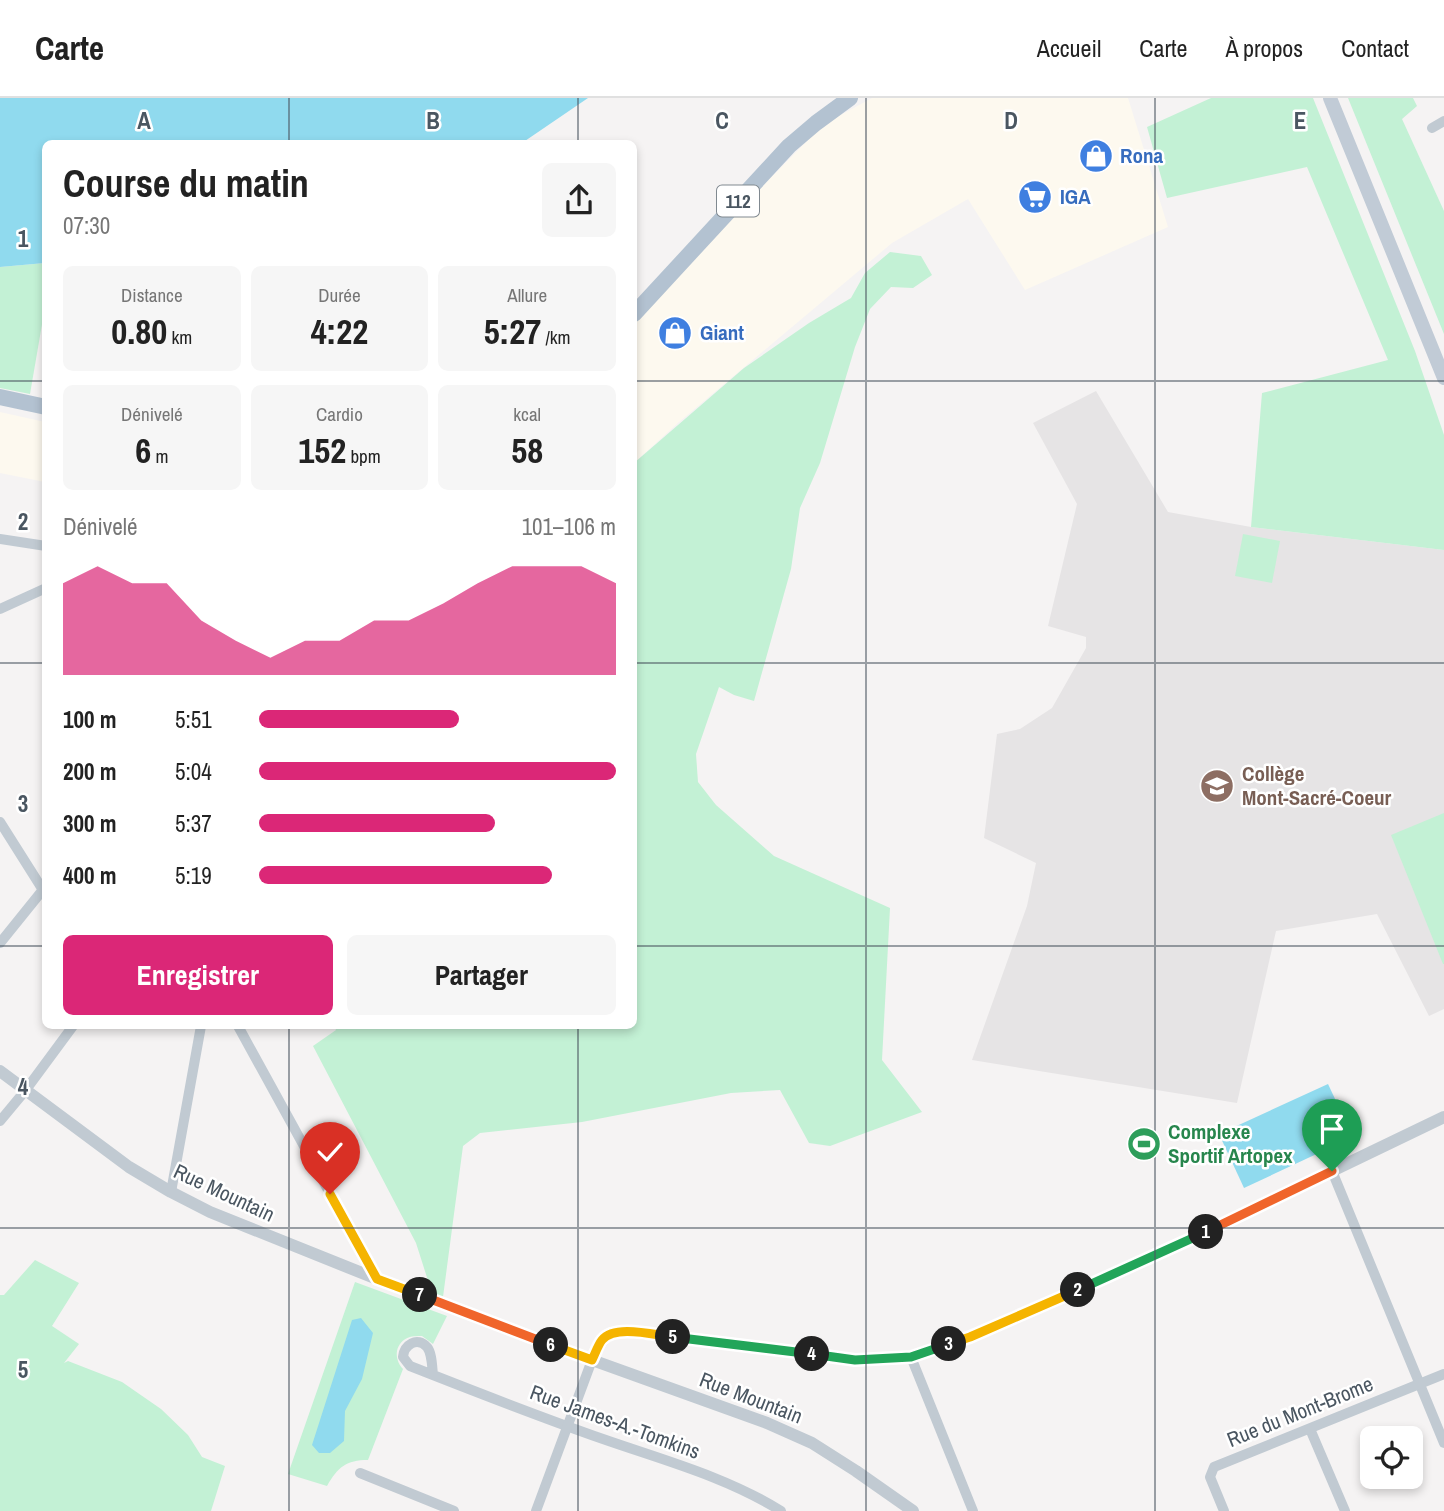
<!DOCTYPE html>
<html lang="fr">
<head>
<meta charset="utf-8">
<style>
	body { margin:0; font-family:"Archivo Narrow",sans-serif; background:#f6f6f6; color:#222; height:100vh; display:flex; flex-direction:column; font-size:26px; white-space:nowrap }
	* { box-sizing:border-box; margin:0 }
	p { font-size:23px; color:#767676 }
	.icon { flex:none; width:38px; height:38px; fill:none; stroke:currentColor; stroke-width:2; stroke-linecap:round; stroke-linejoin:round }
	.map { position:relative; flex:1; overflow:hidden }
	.drawer { position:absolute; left:42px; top:42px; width:595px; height:889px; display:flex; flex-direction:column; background:#fff; border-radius:10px; box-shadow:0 4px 10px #0003 }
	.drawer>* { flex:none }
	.buttons { position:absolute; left:1360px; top:1328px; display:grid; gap:14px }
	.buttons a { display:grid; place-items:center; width:63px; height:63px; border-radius:10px; background:#fff; box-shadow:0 4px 10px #0003; font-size:35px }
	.pin { position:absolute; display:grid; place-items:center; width:60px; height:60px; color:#fff; margin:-72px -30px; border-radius:50% 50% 50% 0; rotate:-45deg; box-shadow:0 0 7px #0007 }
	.pin .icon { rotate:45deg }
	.km { position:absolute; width:35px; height:35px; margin:-18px; border-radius:50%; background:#222; color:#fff; font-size:19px; line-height:35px; text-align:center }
	.round { display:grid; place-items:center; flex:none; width:74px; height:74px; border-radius:10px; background:#f6f6f6 }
	.headline { display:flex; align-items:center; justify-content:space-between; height:119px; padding:0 21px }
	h1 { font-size:38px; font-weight:700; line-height:52px }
	.stats { display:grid; grid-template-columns:repeat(3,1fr); gap:10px; height:119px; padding:7px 21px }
	.stats div { display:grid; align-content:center; border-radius:10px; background:#f6f6f6; text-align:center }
	.stats b { font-size:35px; font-weight:700 }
	.stats small { font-size:19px; font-weight:400 }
	.stats p { font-size:19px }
	.chart { height:196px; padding:14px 21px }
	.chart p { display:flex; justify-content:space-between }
	.chart svg { width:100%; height:126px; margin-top:7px; fill:#db2777; opacity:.7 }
	.button { display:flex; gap:14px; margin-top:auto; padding:14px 21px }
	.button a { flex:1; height:80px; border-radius:10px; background:#db2777; color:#fff; font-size:28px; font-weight:700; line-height:80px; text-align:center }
	.button a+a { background:#f6f6f6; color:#222 }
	ul { padding:0 21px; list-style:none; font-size:23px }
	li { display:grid; grid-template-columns:112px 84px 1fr; align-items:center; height:52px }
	li i { height:18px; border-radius:9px; background:#db2777 }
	header { display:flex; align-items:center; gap:42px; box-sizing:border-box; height:98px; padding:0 35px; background:#fff; border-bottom:2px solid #e0e0e0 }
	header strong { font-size:33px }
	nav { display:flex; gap:38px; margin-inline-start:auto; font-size:24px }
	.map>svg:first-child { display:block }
	.commercial { fill:#fdf9ef }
	.education { fill:#e6e4e5 }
	.green { fill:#c3f1d5 }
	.water { fill:#90daee }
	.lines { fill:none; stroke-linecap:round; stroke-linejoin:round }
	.minor { stroke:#c1cad2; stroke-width:10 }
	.tertiary { stroke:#c1cad2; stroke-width:12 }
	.secondary { stroke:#c1cbd6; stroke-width:14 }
	.primary { stroke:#b3c2d1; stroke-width:16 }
	.split-1-casing { stroke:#fff; stroke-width:14 }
	.split-2-casing { stroke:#fff; stroke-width:14 }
	.split-3-casing { stroke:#fff; stroke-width:14 }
	.split-4-casing { stroke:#fff; stroke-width:14 }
	.split-5-casing { stroke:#fff; stroke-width:14 }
	.split-6-casing { stroke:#fff; stroke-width:14 }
	.split-7-casing { stroke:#fff; stroke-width:14 }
	.split-8-casing { stroke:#fff; stroke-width:14 }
	.split-1 { stroke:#f0652b; stroke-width:9 }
	.split-2 { stroke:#22a559; stroke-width:9 }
	.split-3 { stroke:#f5b400; stroke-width:9 }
	.split-4 { stroke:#22a559; stroke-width:9 }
	.split-5 { stroke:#22a559; stroke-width:9 }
	.split-6 { stroke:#f5b400; stroke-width:9 }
	.split-7 { stroke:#f0652b; stroke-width:9 }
	.split-8 { stroke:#f5b400; stroke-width:9 }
	.grid { fill:none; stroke:#4a5661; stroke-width:2; stroke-opacity:0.55 }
	.labels { text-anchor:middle; stroke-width:5; stroke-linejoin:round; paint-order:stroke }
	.shield { fill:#fff; stroke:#808990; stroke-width:2 }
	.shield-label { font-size:19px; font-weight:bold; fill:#4a5661 }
	.shop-label { font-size:21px; font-weight:bold; fill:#366cbe; stroke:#fff; text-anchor:start }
	.education-label { font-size:21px; font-weight:bold; fill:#785e54; stroke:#fff; text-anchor:start }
	.leisure-label { font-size:21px; font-weight:bold; fill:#27864d; stroke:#fff; text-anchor:start }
	.street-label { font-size:21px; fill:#4a5661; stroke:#fff }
	.grid-label { font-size:23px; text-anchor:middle; font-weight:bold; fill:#4a5661; stroke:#fff; stroke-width:5; stroke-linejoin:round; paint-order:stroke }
</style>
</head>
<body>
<header>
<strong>Carte</strong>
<nav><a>Accueil</a><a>Carte</a><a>À propos</a><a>Contact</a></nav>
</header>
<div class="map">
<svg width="1444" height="1413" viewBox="0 0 1444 1413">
	<rect width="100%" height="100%" fill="#f5f3f3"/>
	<g class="commercial">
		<path d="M872,0H1128L1168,129L1025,192L968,101L892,145L679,324L634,365V224L747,104L814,36L839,18Z"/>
		<path d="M0,314L45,324V384L0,375Z"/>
	</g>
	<path class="education" d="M1096,293L1168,414L1251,429L1444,452V911L1429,918L1377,816L1276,833L1237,1005L972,962L1027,808L1036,765L984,740L997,636L1020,631L1052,610L1086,550V539L1048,528L1077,406L1033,325Z"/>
	<g class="green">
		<path d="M1211,0H1313L1415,253L1444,337V452L1251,429L1262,295L1388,262L1307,69L1167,100L1147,29Z"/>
		<path d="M1348,0H1413L1417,8L1402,21L1444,113V236Z"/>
		<path d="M890,154L921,158L932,177L913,190L891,189L870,211L855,249L820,365L800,410L791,471L754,603L734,597L719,589L696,656L698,684L716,707L774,758L890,810L882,962L922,1014L830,1048L809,1045L780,992L731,995L582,1024L480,1035L463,1048L443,1199L432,1195L416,1145L313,948L336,932L334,928H634V365L744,270L809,225L851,200L865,175Z"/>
		<path d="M45,165V209L30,296L0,290V169Z"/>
		<path d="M1243,436L1280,443L1272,485L1235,478Z"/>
		<path d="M1444,715V866H1443L1391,737Z"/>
		<path d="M35,1162L79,1185L52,1228L79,1246L64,1265L68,1263L122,1284L161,1311L188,1337L202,1359L225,1368L211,1413H0V1197H4Z"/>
		<path d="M355,1184L447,1218L433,1246L422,1238C421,1238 411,1238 410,1239C395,1244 393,1260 403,1271L368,1362C346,1362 338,1369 327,1388L288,1376Z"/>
	</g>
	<g class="water">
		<path d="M0,0H588L522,45L46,46L45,165L0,169Z"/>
		<path d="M1328,986L1353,1039L1244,1090L1219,1036Z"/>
		<path d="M361,1220L373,1235L362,1281L345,1313L344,1343L330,1355H319L312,1347L352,1222Z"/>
	</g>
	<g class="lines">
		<g class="minor">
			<path d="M1432,30L1444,23"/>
			<path d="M0,441L46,448"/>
			<path d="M0,511L46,490"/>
			<path d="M0,724L43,792"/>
			<path d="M0,845L46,788"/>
			<path d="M238,928L377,1181"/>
			<path d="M0,1023L25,993L73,928"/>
			<path d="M1332,1073L1444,1345"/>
			<path d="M171,1094L201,928"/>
			<path d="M911,1259L973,1413"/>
			<path d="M433,1277C432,1268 432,1255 427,1249C417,1238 404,1247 403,1259L410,1268L433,1277C489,1299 546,1321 603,1341C663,1362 727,1379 781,1413"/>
			<path d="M1310,1331L1345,1413"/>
			<path d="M360,1375L454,1413"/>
			<path d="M536,1413L592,1262"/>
			<path d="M1224,1413L1210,1379L1214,1369L1444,1276"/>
		</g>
		<g class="tertiary">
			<path d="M0,973L129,1069L171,1094L210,1114L377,1181L592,1262L767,1325L812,1345L856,1373L913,1413"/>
			<path d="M592,1262C602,1243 602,1235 625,1233L855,1262L911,1259L969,1239L1102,1181L1201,1136L1444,1019"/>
		</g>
		<path class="secondary" d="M1330,0L1444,280"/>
		<g class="primary">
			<path d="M634,216L789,48L816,25L850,0"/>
			<path d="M0,299L46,309"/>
		</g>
	</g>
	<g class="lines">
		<g class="split-1-casing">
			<path id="split-1" d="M1206,1134L1332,1073"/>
		</g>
		<g class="split-2-casing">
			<path id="split-2" d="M1078,1192L1206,1134"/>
		</g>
		<g class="split-3-casing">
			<path id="split-3" d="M949,1246L970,1239L1078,1192"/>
		</g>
		<g class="split-4-casing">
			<path id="split-4" d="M812,1256L855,1262L911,1259L949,1246"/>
		</g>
		<g class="split-5-casing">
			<path id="split-5" d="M673,1239L812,1256"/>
		</g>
		<g class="split-6-casing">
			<path id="split-6" d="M551,1247L592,1262C595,1256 598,1247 602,1242C615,1226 654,1237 673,1239"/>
		</g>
		<g class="split-7-casing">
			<path id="split-7" d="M420,1197L551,1247"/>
		</g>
		<g class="split-8-casing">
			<path id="split-8" d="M330,1096L377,1181L420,1197"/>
		</g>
		<use href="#split-1" class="split-1"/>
		<use href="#split-2" class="split-2"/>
		<use href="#split-3" class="split-3"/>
		<use href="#split-4" class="split-4"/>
		<use href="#split-5" class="split-5"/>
		<use href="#split-6" class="split-6"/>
		<use href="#split-7" class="split-7"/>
		<use href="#split-8" class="split-8"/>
	</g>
	<path class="grid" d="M289,0V46M578,0V46M866,0V1413M1155,0V1413M0,283H46M634,283H1444M0,565H46M634,565H1444M0,848H46M634,848H1444M289,928V1413M578,928V1413M0,1130H1444"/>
	<defs>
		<g id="shop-disc" transform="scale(1.75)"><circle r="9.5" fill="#3f7fe0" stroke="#fff"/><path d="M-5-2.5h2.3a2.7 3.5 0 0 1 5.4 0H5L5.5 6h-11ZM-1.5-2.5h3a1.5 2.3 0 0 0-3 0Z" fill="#fff"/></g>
		<g id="supermarket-disc" transform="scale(1.75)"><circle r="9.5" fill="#3f7fe0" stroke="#fff"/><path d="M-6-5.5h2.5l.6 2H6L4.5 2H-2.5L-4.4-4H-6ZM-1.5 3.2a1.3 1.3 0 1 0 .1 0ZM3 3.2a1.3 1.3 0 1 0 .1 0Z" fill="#fff"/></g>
		<g id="school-disc" transform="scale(1.75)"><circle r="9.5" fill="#8d6e63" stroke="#fff"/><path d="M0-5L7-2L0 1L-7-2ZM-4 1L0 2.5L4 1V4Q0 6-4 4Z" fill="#fff"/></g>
		<g id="stadium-disc" transform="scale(1.75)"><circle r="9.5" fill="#2e9e5b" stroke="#fff"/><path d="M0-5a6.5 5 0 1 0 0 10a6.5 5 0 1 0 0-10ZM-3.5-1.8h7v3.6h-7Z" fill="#fff"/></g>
	</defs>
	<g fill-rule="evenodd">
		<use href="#shop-disc" x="1096" y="58"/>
		<use href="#supermarket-disc" x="1035" y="99"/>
		<use href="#shop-disc" x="675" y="235"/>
		<use href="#school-disc" x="1217" y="688"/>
		<use href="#stadium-disc" x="1144" y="1046"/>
	</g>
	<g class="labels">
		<rect class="shield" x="717" y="87.5" width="42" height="31" rx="5"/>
		<g class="shield-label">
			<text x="738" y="110">112</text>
		</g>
		<g class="shop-label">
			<text x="1120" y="65">Rona</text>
			<text x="1060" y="106">IGA</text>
			<text x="700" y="242">Giant</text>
		</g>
		<g class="education-label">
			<text x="1242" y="683">Collège<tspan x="1242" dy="24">Mont-Sacré-Coeur</tspan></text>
		</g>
		<g class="leisure-label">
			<text x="1168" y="1041">Complexe<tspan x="1168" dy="24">Sportif Artopex</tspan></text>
		</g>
		<g class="street-label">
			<text transform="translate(224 1095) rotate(25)" y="7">Rue Mountain</text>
			<text transform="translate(751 1300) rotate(21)" y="7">Rue Mountain</text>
			<text transform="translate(1300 1314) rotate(-22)" y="7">Rue du Mont-Brome</text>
			<text transform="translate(615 1324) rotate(20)" y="7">Rue James-A.-Tomkins</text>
		</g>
	</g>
	<g class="grid-label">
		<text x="144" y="31">A</text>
		<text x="433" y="31">B</text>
		<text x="722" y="31">C</text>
		<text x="1011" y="31">D</text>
		<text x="1300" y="31">E</text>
		<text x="23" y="149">1</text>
		<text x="23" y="432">2</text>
		<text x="23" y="714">3</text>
		<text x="23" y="997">4</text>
		<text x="23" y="1280">5</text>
	</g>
</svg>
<div class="buttons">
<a><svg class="icon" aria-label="locate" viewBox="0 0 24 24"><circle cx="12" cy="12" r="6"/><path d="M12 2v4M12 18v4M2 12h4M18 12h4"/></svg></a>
</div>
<div class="pin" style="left:1332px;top:1073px;background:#1e9e55"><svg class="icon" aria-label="arrive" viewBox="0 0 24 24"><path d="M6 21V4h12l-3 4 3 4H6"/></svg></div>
<div class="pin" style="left:330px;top:1096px;background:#d93025"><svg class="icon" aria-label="check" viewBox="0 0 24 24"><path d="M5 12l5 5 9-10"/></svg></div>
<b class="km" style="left:1206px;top:1134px">1</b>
<b class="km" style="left:1078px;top:1192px">2</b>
<b class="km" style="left:949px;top:1246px">3</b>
<b class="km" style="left:812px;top:1256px">4</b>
<b class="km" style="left:673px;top:1239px">5</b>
<b class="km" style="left:551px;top:1247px">6</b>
<b class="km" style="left:420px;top:1197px">7</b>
<section class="drawer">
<div class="headline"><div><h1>Course du matin</h1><p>07:30</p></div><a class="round"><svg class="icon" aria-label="share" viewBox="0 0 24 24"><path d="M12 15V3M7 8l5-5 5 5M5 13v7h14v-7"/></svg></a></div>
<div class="stats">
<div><p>Distance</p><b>0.80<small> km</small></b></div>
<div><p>Durée</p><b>4:22</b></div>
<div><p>Allure</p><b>5:27<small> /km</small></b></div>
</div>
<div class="stats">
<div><p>Dénivelé</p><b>6<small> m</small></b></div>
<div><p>Cardio</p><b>152<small> bpm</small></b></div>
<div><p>kcal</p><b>58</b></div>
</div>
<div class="chart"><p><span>Dénivelé</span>101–106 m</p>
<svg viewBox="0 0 160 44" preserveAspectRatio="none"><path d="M0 44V12L10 6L20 12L30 12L40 25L50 32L60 38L70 32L80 32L90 25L100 25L110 19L120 12L130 6L140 6L150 6L160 12V44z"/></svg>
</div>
<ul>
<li><b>100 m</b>5:51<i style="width:56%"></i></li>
<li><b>200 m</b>5:04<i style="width:100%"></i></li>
<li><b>300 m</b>5:37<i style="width:66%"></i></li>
<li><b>400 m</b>5:19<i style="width:82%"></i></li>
</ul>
<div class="button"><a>Enregistrer</a><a>Partager</a></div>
</section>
</div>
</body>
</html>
